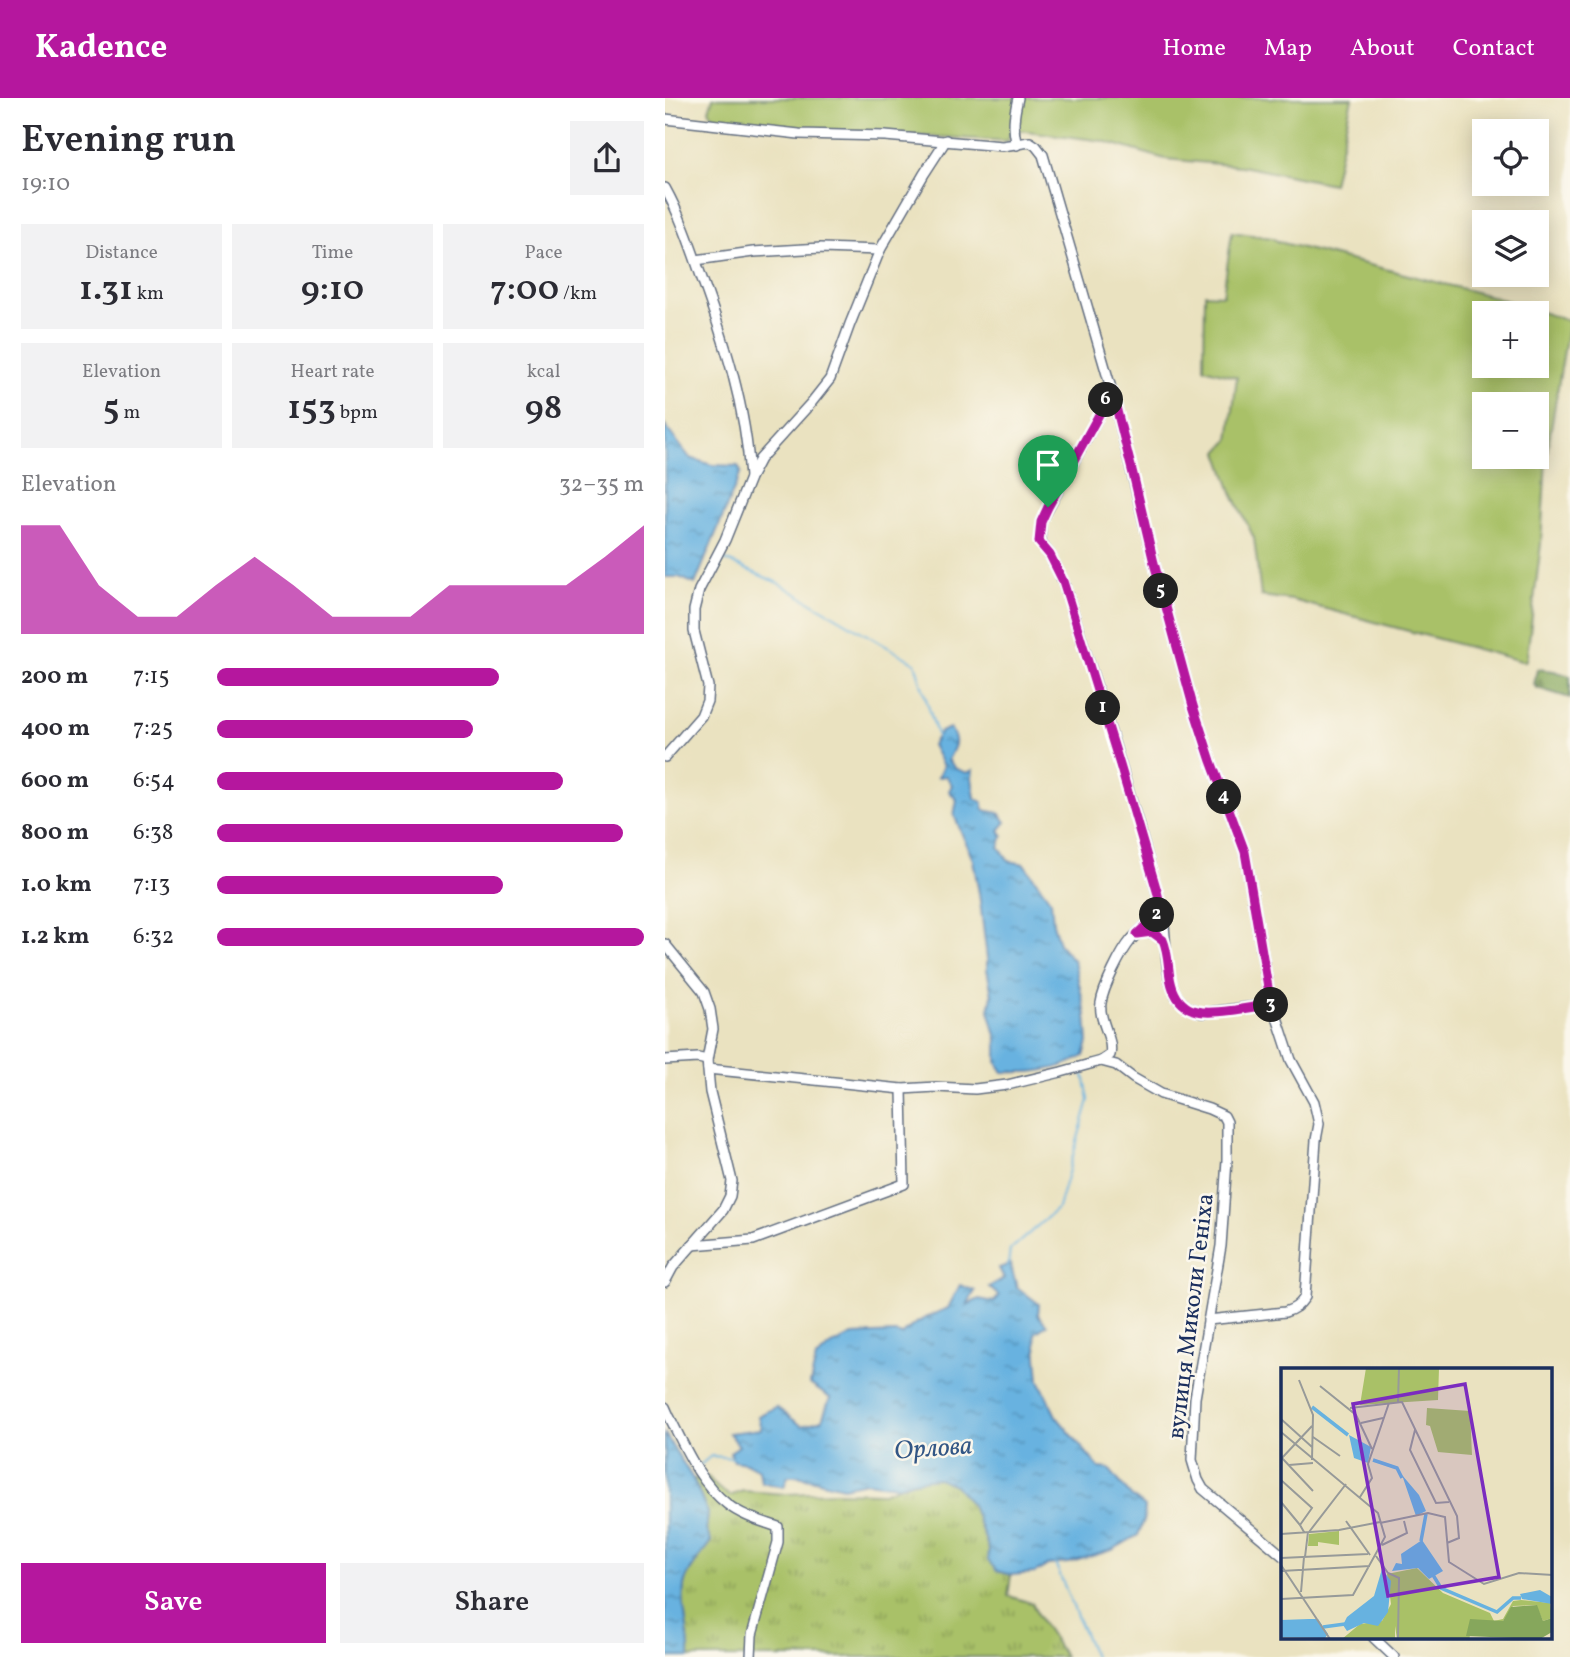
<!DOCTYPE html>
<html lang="en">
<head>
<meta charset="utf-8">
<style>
	body { margin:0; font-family:Vollkorn,serif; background:#f2f2f3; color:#2b2b33; height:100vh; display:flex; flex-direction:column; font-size:26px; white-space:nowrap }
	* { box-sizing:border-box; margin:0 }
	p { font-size:23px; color:#7c7c81 }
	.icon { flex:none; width:38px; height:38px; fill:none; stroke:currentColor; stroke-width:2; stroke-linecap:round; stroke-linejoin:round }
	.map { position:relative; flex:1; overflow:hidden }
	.drawer { display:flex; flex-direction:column; background:#fff; width:665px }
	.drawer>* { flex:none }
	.buttons { position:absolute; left:807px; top:21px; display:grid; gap:14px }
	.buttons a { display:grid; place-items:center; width:77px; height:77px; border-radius:0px; background:#fff; box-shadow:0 4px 18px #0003; font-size:35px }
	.pin { position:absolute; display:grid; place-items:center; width:60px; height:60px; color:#fff; margin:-72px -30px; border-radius:50% 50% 50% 0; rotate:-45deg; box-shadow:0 0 7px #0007 }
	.pin .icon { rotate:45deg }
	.km { position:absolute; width:35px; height:35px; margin:-18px; border-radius:50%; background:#222; color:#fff; font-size:19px; line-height:35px; text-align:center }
	.round { display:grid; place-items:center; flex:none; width:74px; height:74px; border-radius:0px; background:#f2f2f3 }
	.head { display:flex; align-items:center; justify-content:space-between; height:119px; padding:0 21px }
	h1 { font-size:38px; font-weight:600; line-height:52px }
	.stats { display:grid; grid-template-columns:repeat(3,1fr); gap:10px; height:119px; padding:7px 21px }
	.stats div { display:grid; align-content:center; border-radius:0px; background:#f2f2f3; text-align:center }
	.stats b { font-size:35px; font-weight:600 }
	.stats small { font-size:19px; font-weight:400 }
	.stats p { font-size:19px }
	.chart { height:196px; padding:14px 21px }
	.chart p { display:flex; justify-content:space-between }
	.chart svg { width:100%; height:126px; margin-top:7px; fill:#b5179e; opacity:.7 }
	.primary-button { display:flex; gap:14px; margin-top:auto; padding:14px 21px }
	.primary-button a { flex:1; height:80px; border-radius:0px; background:#b5179e; color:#fff; font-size:28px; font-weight:600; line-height:80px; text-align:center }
	.primary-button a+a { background:#f2f2f3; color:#2b2b33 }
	ul { padding:0 21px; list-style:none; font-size:23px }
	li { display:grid; grid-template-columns:112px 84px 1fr; align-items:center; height:52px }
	li i { height:18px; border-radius:9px; background:#b5179e }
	header { display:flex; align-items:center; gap:42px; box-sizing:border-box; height:98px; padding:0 35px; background:#b5179e; color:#fff }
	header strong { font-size:33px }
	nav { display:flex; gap:38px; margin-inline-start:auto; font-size:24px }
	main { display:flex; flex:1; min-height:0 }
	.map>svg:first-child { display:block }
	.grass { fill:url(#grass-tufts); stroke:#627862; stroke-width:2 }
	.forest { fill:url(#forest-firs); stroke:#506b5d; stroke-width:2 }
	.green { fill:#a9c167; stroke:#627862; stroke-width:2; fill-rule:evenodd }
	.water { fill:url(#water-ripples); stroke:#41709f; stroke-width:2 }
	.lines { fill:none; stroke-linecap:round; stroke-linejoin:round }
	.stream { stroke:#67b2e0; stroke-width:2 }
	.minor-casing { stroke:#636e80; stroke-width:12 }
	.minor { stroke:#fff; stroke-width:9 }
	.route-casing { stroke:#fff; stroke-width:14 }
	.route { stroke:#b5179e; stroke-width:9 }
	.labels { text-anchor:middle; stroke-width:5; stroke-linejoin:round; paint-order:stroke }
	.street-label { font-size:24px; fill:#1b2f5e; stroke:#fbf7ec }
	.water-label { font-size:26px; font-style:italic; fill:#325685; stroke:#fbf7ec }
	.inset-river { fill:none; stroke:#67b2e0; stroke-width:3.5 }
	.inset-road { fill:none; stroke:#979a99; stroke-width:2 }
	.view { fill:#7b2cbf; fill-opacity:0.15; stroke:#7b2cbf; stroke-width:3.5 }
	.inset-edge { fill:none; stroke:#1b2f5e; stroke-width:3.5 }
</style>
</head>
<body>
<header>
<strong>Kadence</strong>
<nav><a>Home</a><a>Map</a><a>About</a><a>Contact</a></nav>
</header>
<main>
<section class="drawer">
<div class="head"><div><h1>Evening run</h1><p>19:10</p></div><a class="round"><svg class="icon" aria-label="share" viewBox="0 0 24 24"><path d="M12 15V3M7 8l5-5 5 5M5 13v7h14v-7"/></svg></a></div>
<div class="stats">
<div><p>Distance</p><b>1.31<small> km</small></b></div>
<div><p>Time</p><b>9:10</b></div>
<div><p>Pace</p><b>7:00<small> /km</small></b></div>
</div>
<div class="stats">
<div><p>Elevation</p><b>5<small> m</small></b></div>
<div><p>Heart rate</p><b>153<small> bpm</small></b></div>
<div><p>kcal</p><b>98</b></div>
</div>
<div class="chart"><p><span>Elevation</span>32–35 m</p>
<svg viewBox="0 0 160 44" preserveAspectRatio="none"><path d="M0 44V6L10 6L20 27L30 38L40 38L50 27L60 17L70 27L80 38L90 38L100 38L110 27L120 27L130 27L140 27L150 17L160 6V44z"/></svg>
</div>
<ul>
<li><b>200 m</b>7:15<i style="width:66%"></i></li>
<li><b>400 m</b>7:25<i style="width:60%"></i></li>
<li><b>600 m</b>6:54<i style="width:81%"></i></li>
<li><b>800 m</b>6:38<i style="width:95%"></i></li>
<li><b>1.0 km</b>7:13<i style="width:67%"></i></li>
<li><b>1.2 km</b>6:32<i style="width:100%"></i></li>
</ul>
<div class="primary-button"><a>Save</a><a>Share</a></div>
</section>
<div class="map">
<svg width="905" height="1559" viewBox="0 0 905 1559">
	<defs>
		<pattern id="grass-tufts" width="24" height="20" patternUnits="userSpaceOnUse" patternTransform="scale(1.75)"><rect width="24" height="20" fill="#a9c167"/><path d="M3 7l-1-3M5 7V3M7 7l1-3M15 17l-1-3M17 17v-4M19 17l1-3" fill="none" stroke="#899d58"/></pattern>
		<pattern id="forest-firs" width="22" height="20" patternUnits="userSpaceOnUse" patternTransform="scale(1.75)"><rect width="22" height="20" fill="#86a75c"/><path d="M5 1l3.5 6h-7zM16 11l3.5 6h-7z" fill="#6d884f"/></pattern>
		<pattern id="water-ripples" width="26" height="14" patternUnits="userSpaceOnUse" patternTransform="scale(1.75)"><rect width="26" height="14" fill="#67b2e0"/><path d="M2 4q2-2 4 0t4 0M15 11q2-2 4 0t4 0" fill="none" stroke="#5491b9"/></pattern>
	</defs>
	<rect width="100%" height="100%" fill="#fbf7ec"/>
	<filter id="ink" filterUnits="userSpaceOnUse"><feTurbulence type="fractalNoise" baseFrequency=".0143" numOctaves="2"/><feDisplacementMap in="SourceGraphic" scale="14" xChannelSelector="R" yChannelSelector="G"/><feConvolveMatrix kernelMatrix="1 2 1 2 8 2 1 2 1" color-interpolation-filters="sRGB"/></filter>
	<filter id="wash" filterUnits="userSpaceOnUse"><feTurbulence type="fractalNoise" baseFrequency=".00686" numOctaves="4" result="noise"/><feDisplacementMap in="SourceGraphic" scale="28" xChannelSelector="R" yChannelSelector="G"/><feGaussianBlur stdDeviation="1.57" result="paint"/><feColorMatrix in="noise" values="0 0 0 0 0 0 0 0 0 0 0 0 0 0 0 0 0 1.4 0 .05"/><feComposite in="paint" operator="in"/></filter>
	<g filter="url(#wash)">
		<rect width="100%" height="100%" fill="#eae2c0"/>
		<path class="grass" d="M43,1379L53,1390L65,1398L78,1393L121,1396L171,1394L218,1395L248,1383L273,1379L291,1387L307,1407L332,1473L346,1477L343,1498L367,1505L372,1516L400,1559H24C26,1537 13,1500 21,1481C26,1469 39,1454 46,1443L41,1432L43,1415L28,1381Z"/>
		<path class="forest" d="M872,571L889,573L905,578V600L872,590L869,587Z"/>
		<g class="green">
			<path d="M48,0H687L668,86L576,68L500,61L438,43L346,31L343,43L156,32L50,21L44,12Z"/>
			<path d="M567,134L607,140L614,144L826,198L904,223L881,360L876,446L862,558L860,564L627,502L596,498L589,440L567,394L553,354L564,342L572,279L539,270L540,196L558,197ZM819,215H872V268H819ZM819,306H872V359H819Z"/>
		</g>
		<g class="water">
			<path d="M0,328L25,360L47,367L73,368L76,374L30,486L14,479H0Z"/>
			<path d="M285,630C294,644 290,648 283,662L291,671L302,675L308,672L307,680L310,700L318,705V712L334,715L341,724L334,732L338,738L334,749L344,763L359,766L386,803L388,825L394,846L409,863L421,917L423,944L419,958C394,973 367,975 338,974L332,965V941L324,912L327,897L322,871V860L314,795L308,762L289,717L292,702L284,693L287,687L281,678L273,679L278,668L267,647L275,634Z"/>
			<path d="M345,1166L352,1189L374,1206L373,1217L382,1227L370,1235L374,1282L391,1318L434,1370L444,1371L466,1398L480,1409L479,1422L473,1437L447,1452L403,1465L383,1467L370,1475L346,1477L332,1473L323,1463L324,1451L307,1407L290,1387L273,1380L248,1383L232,1388L201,1384L178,1389L133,1378H123L119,1389L96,1384L94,1372L81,1365L69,1363L65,1354L74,1348L64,1335L96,1331L93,1318L111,1309L137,1328L157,1322L165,1300L145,1286L151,1260L167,1247L188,1237L231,1235L237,1237C249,1224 266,1217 283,1210L295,1187L310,1193L302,1207L314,1201L329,1204L334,1198L324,1189L339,1180L334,1170Z"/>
			<path d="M0,1336L28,1381L43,1415L41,1432L46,1443C39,1454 26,1468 21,1481C13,1500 26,1537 24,1559H0Z"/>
		</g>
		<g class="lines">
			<g class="stream">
				<path d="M53,459L113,485L250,565L273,640"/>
				<path d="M343,1167L345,1152L393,1110L424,1002L418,971"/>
				<path d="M34,1368L46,1358L70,1360"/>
				<path d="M390,1465L429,1559"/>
			</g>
		</g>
	</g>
	<g filter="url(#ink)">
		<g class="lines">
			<g class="minor-casing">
				<g id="minor">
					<path d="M0,21L134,36L220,38L337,48L365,44L371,48L378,57L448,297L489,465L528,608L546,663L580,754L604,895L626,962L649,1004L654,1026L651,1042L640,1199C634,1208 629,1211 620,1214L543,1222"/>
					<path d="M352,47C347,30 349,17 353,0"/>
					<path d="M0,90C15,117 25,146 35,175C59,241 81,308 85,379"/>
					<path d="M31,162L88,154L156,150L215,152"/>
					<path d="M447,293L376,424L375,444L385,457L398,483C431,586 464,689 492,794C494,802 496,811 498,820C502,844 499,870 509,893C514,906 525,911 537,915L608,906"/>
					<path d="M0,659L36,618L42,603L43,588L29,533V512L34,492L60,442L85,380L95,361L146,305L165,281L185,226L215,152L259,76L281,42"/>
					<path d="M473,836C484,833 493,834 500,845"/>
					<path d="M0,846L39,894L45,911L48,931L42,962L45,994L67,1083L65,1098L58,1112L8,1169L0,1184"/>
					<path d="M0,962L33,960L42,962"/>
					<path d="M436,963L445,957C449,940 433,923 436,905C438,890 456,854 466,842C476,831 488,823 496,810"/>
					<path d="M43,971L237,991L271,989L310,991L342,987L396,974L436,963L451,967L468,980L496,996L544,1011L559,1018L562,1024V1062L556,1148L530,1300L527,1362L533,1382L538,1391L618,1458"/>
					<path d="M27,1147L88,1142L239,1086L237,991"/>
					<path d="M0,1309L4,1318C20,1349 34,1384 62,1406C77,1418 96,1423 113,1429V1444L87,1537L86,1559"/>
					<path d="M709,1540L729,1559"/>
				</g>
			</g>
			<use href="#minor" class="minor"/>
		</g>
	</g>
	<g class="lines" filter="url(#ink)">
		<g class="route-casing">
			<path id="route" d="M447,293L470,384L489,465L528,608L546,663L580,754L604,895L608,906C595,908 582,910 570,912C545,915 519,920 508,891C502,876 505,858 498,842L487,834L472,836L488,821L496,810L492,793L455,667L398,483L385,457L374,444L376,424L383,409Z"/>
		</g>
		<use href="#route" class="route"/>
	</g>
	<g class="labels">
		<g class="street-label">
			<text transform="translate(525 1218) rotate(-83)" y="8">вулиця Миколи Геніха</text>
		</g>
		<g class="water-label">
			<text transform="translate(268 1349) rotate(-4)" y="9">Орлова</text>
		</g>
	</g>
	<g transform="translate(616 1270)">
		<rect width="271" height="271" fill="#eae2c0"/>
		<path d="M136,200L162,225L209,245L213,253L222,251L232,233L240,232L269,235L271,250L262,253L255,237L232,238L222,253L206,254L194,252L188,271H116L114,258V271H61L79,256L101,253L110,236L106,206Z" fill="#a9c167"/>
		<path d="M256,237L262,253L271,250V264L259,271L185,268L189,251L222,253L230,239Z" fill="#86a75c"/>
		<path d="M85,0H158L157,32L79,37ZM146,40L189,43L191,87L157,84L149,58L145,57ZM58,163V177L37,174V178H27L28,166Z" fill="#a9c167"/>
		<path d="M68,67L90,79L87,95L73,90ZM121,107L138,127L145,143L135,148ZM141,172L162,203L148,211L137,200L111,203L115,195L121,196L120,186ZM101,201L110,213L107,244L97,258L83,255L66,263L62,257L66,249L93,228ZM259,222L271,229V236L241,231L239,226ZM28,251H37L47,266L44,270L0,269V252Z" fill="#67b2e0"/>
		<path class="inset-river" d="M31,39L67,67M92,92L116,100L121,110M140,173L145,146M152,207L160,220L216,244L232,230H240M42,259L64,256"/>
		<path class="inset-road" d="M18,12L32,47L31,92M39,18L75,47L91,81M117,34L118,0M69,40L121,34L176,148L178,170L166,175M0,51L31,79M80,55L102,50M134,62L129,82L155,135L168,134M0,64L97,145L104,169L72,227L0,231M32,69L59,88M1,90L32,123M0,91L31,58M8,97L32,95M0,112L31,140L19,157L23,164M79,129L91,110L87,96L108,35M0,134L19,157M65,153L89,187M99,155L147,145L164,149L168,194L203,216L238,205L272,207M28,164L65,116M0,166L58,162L99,154M101,177L126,165L123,153M95,188L107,205L118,210L117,271M24,189L27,164M0,190L87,186M0,197L49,271M0,203L89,198M20,224L23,189"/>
		<path class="view" d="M184,16L218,209L107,228L72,36Z"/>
		<rect width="271" height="271" class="inset-edge"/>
	</g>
</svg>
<div class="buttons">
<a><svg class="icon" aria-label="locate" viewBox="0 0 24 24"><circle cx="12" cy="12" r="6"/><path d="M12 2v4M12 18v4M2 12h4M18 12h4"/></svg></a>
<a><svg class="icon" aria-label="layers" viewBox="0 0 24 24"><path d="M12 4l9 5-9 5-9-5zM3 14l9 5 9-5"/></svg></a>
<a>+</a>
<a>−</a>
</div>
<div class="pin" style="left:383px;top:409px;background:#1e9e55"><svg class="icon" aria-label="arrive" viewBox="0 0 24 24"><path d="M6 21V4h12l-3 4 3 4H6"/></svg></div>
<b class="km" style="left:438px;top:610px">1</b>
<b class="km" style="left:492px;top:817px">2</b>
<b class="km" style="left:606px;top:907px">3</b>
<b class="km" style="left:559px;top:699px">4</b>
<b class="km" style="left:496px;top:493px">5</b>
<b class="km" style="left:441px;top:302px">6</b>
</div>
</main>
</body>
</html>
